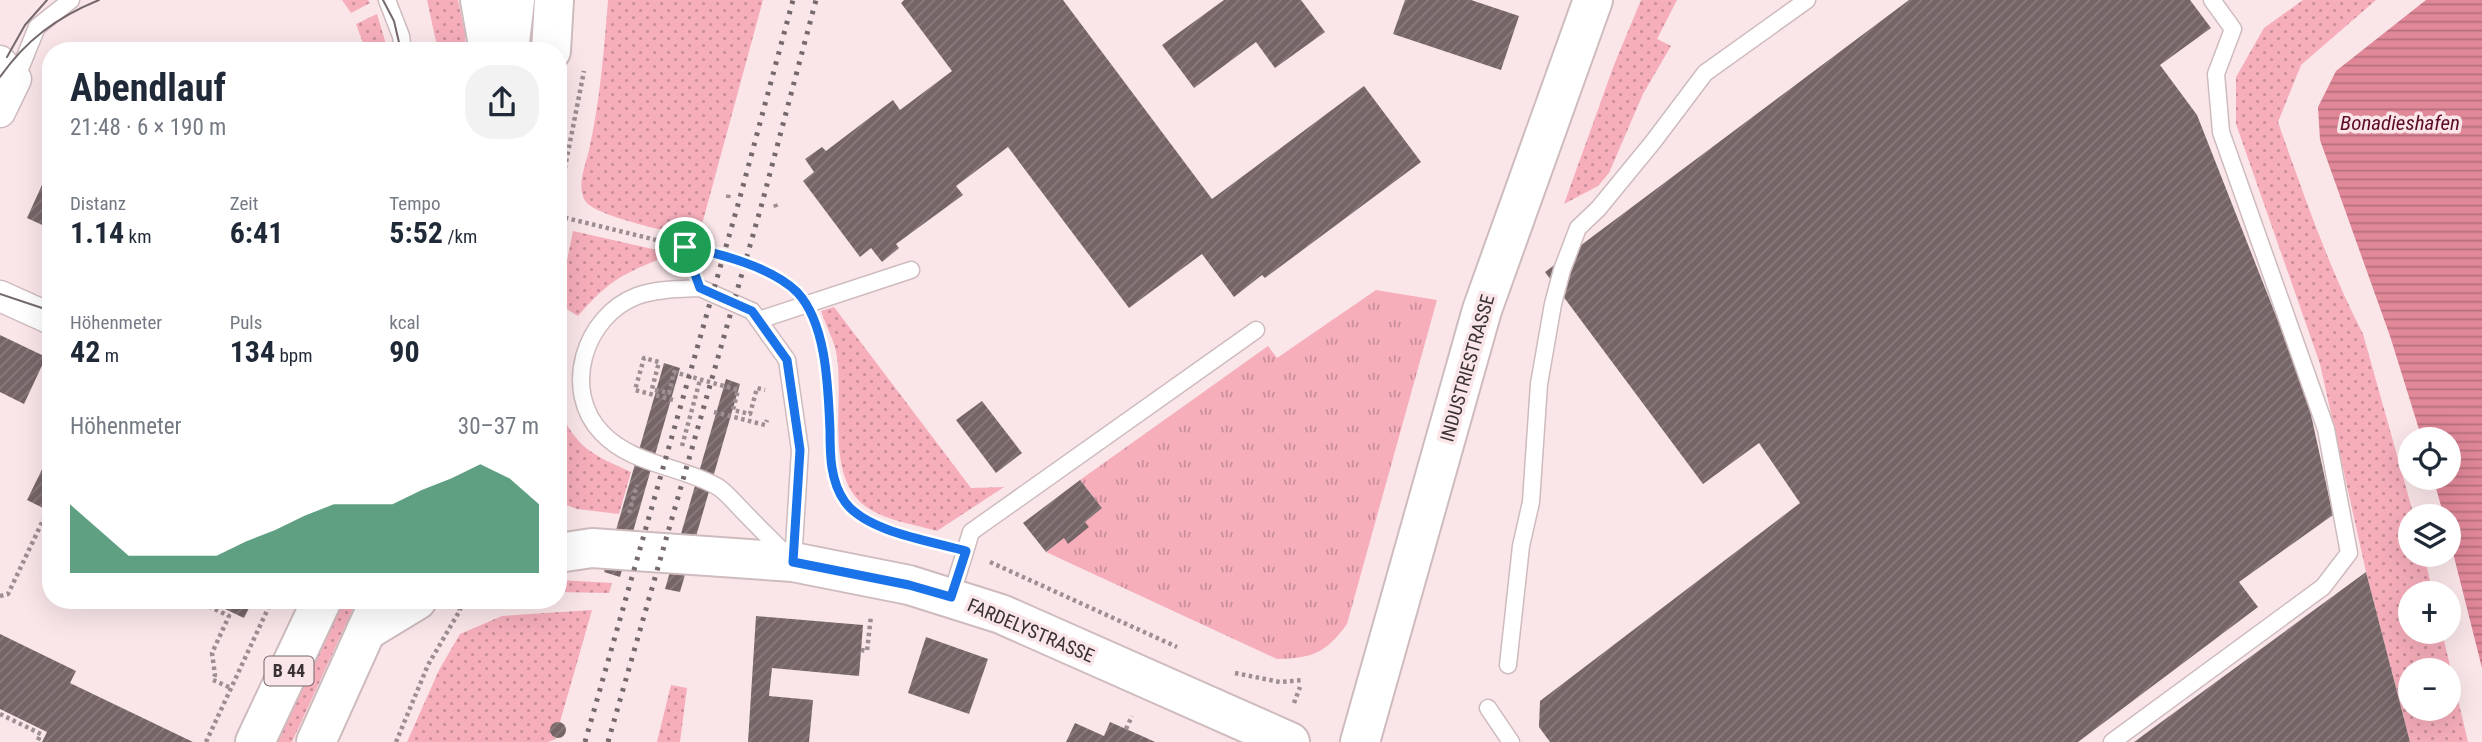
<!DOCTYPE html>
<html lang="de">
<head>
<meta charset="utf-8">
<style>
	body { margin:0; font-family:"Roboto Condensed",sans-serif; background:#f2f2f3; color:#1f2937; height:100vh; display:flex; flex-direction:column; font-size:26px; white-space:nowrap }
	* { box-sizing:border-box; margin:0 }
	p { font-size:23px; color:#747a83 }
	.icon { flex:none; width:38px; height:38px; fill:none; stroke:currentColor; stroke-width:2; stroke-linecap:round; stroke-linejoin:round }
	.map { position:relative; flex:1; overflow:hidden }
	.panel { position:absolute; left:42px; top:42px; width:525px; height:567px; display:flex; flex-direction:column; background:#fff; border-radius:28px; box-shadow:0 7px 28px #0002 }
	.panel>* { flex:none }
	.buttons { position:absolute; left:2398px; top:427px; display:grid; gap:14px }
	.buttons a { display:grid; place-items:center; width:63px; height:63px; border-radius:50%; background:#fff; box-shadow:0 7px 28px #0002; font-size:35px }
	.pin { position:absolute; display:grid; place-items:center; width:60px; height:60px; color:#fff; margin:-30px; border:4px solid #fff; border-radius:50%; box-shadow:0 2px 7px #0007 }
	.round { display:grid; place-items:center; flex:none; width:74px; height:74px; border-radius:28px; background:#f2f2f3 }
	.summary { display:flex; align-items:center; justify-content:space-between; height:119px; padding:0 28px }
	h1 { font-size:38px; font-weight:700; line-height:52px }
	.metrics { display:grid; grid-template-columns:repeat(3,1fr); gap:10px; height:119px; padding:7px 28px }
	.metrics div { display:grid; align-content:center }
	.metrics b { font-size:30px; font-weight:700 }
	.metrics small { font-size:19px; font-weight:400 }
	.metrics p { font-size:19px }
	.chart { height:196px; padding:14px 28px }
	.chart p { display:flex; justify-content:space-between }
	.chart svg { width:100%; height:126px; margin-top:7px; fill:#1e794e; opacity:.7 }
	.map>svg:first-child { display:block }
	.grass { fill:url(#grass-dots); fill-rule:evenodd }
	.park { fill:url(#park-tufts) }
	.water { fill:url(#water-rules) }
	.building { fill:url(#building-hatch) }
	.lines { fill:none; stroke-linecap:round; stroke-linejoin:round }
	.lane-casing { stroke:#cebbbe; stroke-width:19 }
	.street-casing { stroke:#cebbbe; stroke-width:33 }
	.secondary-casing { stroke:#cebbbe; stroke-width:42 }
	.primary-casing { stroke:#cebbbe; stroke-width:42 }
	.path { stroke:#9d8f91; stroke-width:4.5; stroke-dasharray:3.5 3.5; stroke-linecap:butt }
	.lane { stroke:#fff; stroke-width:16 }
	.street { stroke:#fff; stroke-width:30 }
	.secondary { stroke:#fff; stroke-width:38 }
	.primary { stroke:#fff; stroke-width:38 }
	.tram { stroke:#75696b; stroke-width:2 }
	.rail { stroke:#75696b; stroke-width:5; stroke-dasharray:3.5 7; stroke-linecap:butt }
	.route-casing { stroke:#fff; stroke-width:14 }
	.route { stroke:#1a73e8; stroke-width:9 }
	.labels { text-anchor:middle; stroke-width:7; stroke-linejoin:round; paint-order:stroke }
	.shield { fill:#fae6e9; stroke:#736769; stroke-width:2 }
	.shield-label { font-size:18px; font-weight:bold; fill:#393132 }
	.street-label { font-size:19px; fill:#393132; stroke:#fae6e9 }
	.water-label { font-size:21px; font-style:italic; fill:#5d0c27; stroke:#fae6e9 }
</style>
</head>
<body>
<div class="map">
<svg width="2482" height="742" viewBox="0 0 2482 742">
	<defs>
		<pattern id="grass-dots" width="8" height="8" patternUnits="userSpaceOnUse" patternTransform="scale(1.75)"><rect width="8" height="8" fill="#f6aebb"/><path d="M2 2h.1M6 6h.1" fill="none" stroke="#c88e99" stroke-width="1.8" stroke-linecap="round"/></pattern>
		<pattern id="park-tufts" width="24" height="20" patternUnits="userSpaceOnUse" patternTransform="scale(1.75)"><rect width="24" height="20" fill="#f6aebb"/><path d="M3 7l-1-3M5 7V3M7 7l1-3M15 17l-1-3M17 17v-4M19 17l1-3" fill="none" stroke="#c88e99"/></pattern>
		<pattern id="water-rules" width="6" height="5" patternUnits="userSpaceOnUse" patternTransform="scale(1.75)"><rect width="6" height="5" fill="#e08798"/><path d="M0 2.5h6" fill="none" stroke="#b76f7d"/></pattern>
		<pattern id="building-hatch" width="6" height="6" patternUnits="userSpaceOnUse" patternTransform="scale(1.75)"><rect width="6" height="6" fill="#766567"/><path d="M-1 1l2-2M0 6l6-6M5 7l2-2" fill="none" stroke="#8a7c7e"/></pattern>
	</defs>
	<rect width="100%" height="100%" fill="#fae6e9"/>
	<g class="grass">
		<path d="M342,0H368L370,3L351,13Z"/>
		<path d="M427,0H458L465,34L466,51H438Z"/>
		<path d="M608,0H763L698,239C676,233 598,217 586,202C576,187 585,167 589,150C600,101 604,50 608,0Z"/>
		<path d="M1641,0H1677L1657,39L1671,46L1643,94L1609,173L1598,186L1564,204L1614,65Z"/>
		<path d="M2303,0H2376L2301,65L2278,122C2303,193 2328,266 2363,334L2414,516H2410V555H2424L2433,593H2410V632H2442L2468,742H2410L2366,572L2320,364L2236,124V77L2264,28ZM2410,670H2448V709H2410Z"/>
		<path d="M377,14L388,51H366L356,24Z"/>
		<path d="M573,231L657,250V260C618,276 606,284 578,316L558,304Z"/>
		<path d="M834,307L971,488L1004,487L937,531C914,524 885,521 865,506C822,473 847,395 835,347C831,335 825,323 821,311Z"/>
		<path d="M558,406C576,449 592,454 631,472L619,514L577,509L558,502Z"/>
		<path d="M558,580L612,583L609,593L558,592Z"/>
		<path d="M340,600H357L292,742H275Z"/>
		<path d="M592,610L560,722L554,723L551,728V734L556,739L548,742H407L439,670L460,634L502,616Z"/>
		<path d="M671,685L687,688L680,742H657Z"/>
	</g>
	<path class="park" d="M1376,290L1437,300L1347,624C1326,653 1313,658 1277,659L1046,552L1102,508L1080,480L1268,346L1277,358Z"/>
	<path class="water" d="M2426,0H2482V668L2448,533V516H2444L2433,478H2448V439H2422L2390,336L2320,140L2318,107L2336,71Z"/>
	<g class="building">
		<path d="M904,0H1063L1212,199L1364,86L1421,162L1265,278L1262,275L1234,297L1202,254L1129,308L1008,147L956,186L963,195L896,244L899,248L882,262L871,248L860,257L803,181L814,172L805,159L822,147L826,151L893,100L900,110L952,71L901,3Z"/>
		<path d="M1224,0H1301L1325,32L1275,68L1256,42L1194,88L1162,45Z"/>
		<path d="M1405,0H1471L1519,16L1501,70L1393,34Z"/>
		<path d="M1909,0H2190L2211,28L2160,65L2197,115L2306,392L2333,515L2239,582L2258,607L2078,742H1550L1539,727L1540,701L1800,503L1759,443L1703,484L1545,272Z"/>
		<path d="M46,176L51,178V229L27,218Z"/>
		<path d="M0,335L46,357L24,404L0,392Z"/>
		<path d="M664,363L680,368L620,577L604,572Z"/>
		<path d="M726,379L740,384L680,592L665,589Z"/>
		<path d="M982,401L1022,453L996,473L956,420Z"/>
		<path d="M51,451V512L27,500Z"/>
		<path d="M1080,480L1102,508L1085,522L1089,527L1068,544L1064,538L1046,552L1023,523Z"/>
		<path d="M2366,572L2410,742H2134Z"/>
		<path d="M206,600H253L244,618Z"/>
		<path d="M756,616L863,625L859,676L772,668L769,696L813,700L809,742H748Z"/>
		<path d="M0,634L76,671L70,683L193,742H42L47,732L0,709Z"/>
		<path d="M926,637L988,659L969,714L908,693Z"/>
		<circle cx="558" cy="730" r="8"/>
		<path d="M1110,722L1142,736L1155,742H1066L1075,723L1104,736Z"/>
	</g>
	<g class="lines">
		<g class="lane-casing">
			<g id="lane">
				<path d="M387,0L401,36L403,51"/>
				<path d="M16,79L37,27L71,0"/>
				<path d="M700,288L752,311L787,360L800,450L793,562C776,544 758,527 741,509C734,502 726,492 718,487C682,466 632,465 602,433C561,391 584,316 637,296C656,289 680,289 700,288Z"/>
				<path d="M759,320L911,270"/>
				<path d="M951,597L971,532L1256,330"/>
				<path d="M1508,665L1521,546L1531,502L1539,384L1553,304L1562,270L1578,228L1598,209L1653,142L1705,73L1807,0"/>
				<path d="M1488,708L1511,742"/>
				<path d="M2112,742L2323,587L2349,553L2326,429L2221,132L2216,74L2233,29L2212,0"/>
			</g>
		</g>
		<g class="street-casing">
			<g id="street">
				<path d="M0,61L16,79L0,112"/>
				<path d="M0,296L51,319"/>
			</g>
		</g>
		<g class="secondary-casing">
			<g id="secondary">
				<path d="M558,553L592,548L793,562L909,585L1001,614L1290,742"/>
				<path d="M366,631L417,600"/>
				<path d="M1360,742L1482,310L1593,0"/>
			</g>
		</g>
		<g class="primary-casing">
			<g id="primary">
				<path d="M480,0L489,51"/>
				<path d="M509,51L515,0"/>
				<path d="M551,51L554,0"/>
				<path d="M255,742L322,600"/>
				<path d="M316,742L380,600"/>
			</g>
		</g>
		<g class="path">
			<path d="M728,198L729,192"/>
			<path d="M558,203L584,71"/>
			<path d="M775,204L777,209"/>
			<path d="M558,216L685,247L690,262"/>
			<path d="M685,247C718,253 756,262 784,283"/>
			<path d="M816,329C822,348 826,368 828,388C832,431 820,491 862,518C885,532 914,536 939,544"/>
			<path d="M673,400L635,390L644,358L659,362L652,389L669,393L674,372L738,390L733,410L750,414L757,388L765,390"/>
			<path d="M714,412L765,425L767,420"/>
			<path d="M682,446L700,380"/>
			<path d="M629,513L637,485"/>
			<path d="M990,562L1177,647"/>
			<path d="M0,596L8,594L46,514L51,516"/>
			<path d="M196,600L229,616L212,653L215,675L213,680L231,688"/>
			<path d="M861,650L867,651L871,616"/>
			<path d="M1235,673L1280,682L1304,680"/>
			<path d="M1294,703L1300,687"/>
			<path d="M0,714L41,734L37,742"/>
			<path d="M1126,729L1132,716"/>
			<path d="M206,742L272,600"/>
			<path d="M396,742L428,665L460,610L457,600"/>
		</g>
		<use href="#lane" class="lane"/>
		<use href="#street" class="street"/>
		<use href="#secondary" class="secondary"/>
		<use href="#primary" class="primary"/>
		<g class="tram">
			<path d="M383,0L394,21L401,51"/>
			<path d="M7,57L25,25L47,0"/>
			<path d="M0,77C26,40 57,17 99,0"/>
			<path d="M0,294L51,311"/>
		</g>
		<g class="rail">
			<path d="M585,742L739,201L793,0"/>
			<path d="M608,742L761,207L816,0"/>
		</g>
	</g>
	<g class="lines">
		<g class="route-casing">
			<path id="route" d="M685,247C718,253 772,267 797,292C827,324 828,388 830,430C830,454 830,481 845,502C867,532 931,541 966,551L951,597L909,585L793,562L800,450L787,360L752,311L700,288Z"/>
		</g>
		<use href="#route" class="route"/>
	</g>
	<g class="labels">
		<rect class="shield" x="264.5" y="656.5" width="49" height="29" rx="5"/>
		<g class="shield-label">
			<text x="289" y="677">B 44</text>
		</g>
		<g class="street-label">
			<text transform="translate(1467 368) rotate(-74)" y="7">INDUSTRIESTRASSE</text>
			<text transform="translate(1031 630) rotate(23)" y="7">FARDELYSTRASSE</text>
		</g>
		<g class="water-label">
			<text x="2400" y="130">Bonadieshafen</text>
		</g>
	</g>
</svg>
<div class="buttons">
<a><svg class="icon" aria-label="locate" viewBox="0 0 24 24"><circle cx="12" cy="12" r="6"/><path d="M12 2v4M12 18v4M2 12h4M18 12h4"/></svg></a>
<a><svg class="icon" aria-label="layers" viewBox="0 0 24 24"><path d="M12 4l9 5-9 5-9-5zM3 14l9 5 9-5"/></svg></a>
<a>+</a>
<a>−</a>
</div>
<div class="pin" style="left:685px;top:247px;background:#1e9e55"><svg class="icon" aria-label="arrive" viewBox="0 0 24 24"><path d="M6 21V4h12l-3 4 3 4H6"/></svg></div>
<section class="panel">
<div class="summary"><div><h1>Abendlauf</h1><p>21:48 · 6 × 190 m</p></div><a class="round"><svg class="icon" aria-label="share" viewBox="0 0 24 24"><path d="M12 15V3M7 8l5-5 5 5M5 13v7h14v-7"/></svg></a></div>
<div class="metrics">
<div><p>Distanz</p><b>1.14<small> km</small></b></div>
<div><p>Zeit</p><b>6:41</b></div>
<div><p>Tempo</p><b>5:52<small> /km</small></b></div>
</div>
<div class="metrics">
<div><p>Höhenmeter</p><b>42<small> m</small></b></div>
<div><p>Puls</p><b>134<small> bpm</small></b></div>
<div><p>kcal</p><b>90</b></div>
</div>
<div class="chart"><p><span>Höhenmeter</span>30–37 m</p>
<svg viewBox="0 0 160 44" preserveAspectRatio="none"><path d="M0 44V20L10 29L20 38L30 38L40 38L50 38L60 33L70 29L80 24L90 20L100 20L110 20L120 15L130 11L140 6L150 11L160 20V44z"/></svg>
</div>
</section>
</div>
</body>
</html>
